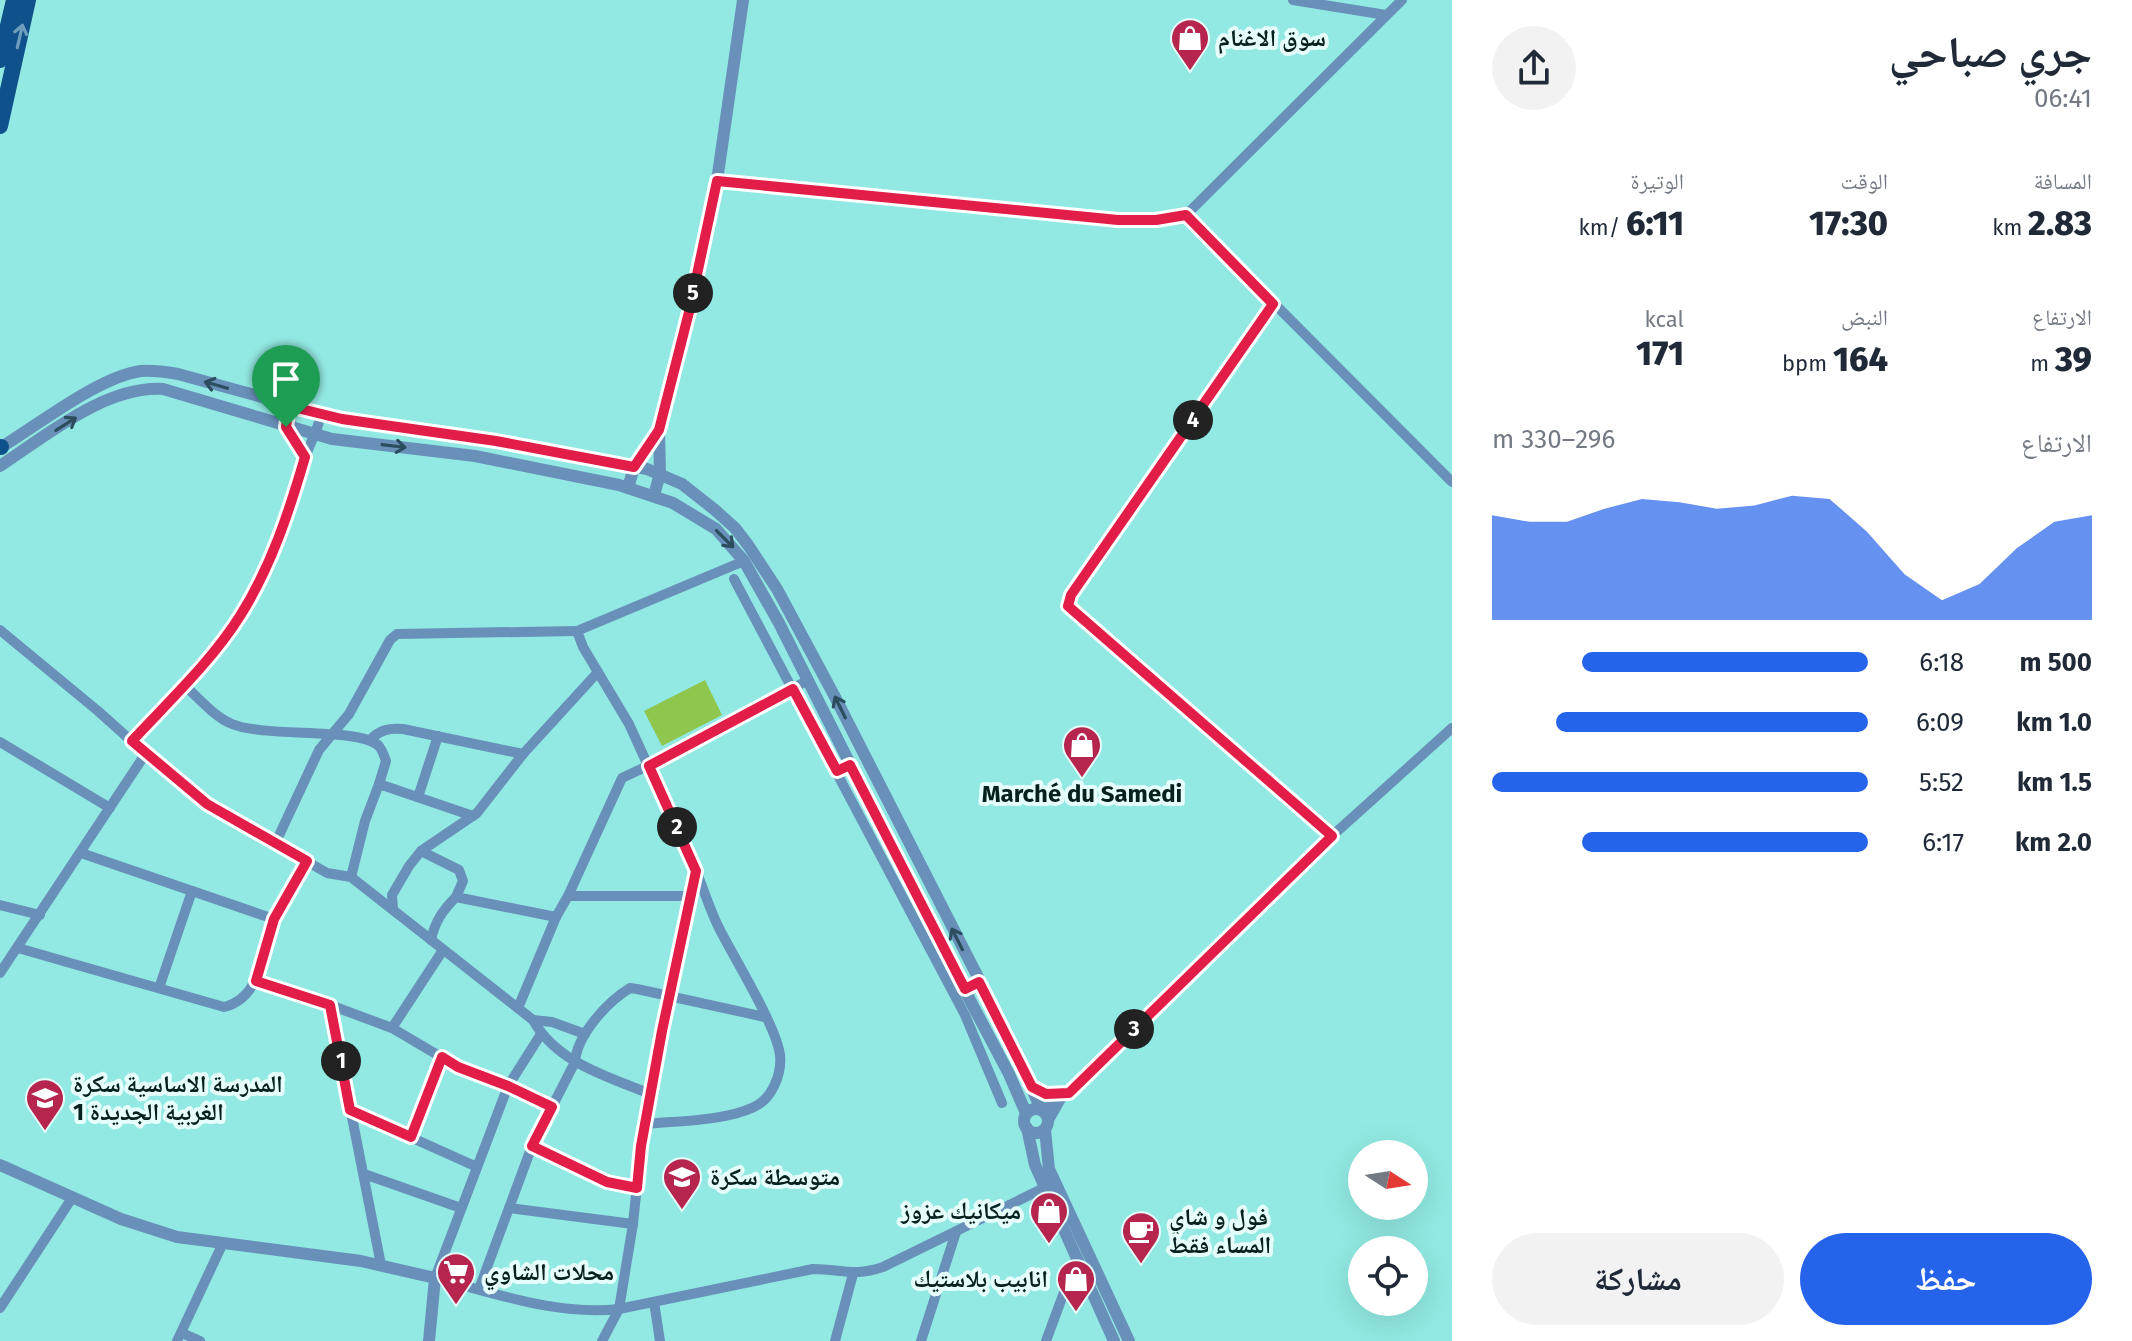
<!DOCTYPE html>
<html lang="ar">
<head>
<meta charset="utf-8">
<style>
	body { margin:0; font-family:"Fira Sans","Noto Naskh Arabic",sans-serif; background:#f2f2f3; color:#1f2937; direction:rtl; height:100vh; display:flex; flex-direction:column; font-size:30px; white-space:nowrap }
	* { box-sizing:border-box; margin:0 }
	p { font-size:26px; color:#747a83 }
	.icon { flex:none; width:44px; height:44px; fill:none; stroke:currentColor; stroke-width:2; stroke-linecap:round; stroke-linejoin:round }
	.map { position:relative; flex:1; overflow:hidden; direction:ltr }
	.drawer { display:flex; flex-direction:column; background:#fff; width:680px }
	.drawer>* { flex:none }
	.needle { width:52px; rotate:102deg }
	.controls { position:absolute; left:1348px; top:1140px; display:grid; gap:16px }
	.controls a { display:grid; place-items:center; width:80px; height:80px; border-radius:50%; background:#fff; box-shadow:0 8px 32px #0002; font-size:40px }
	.pin { position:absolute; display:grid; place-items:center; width:68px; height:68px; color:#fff; margin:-82px -34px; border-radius:50% 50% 50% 0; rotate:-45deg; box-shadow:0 0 8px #0007 }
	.pin .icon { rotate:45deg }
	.km { position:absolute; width:40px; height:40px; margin:-20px; border-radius:50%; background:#222; color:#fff; font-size:22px; line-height:40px; text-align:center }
	.round { display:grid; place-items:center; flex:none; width:84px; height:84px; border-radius:42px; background:#f2f2f3 }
	.head { display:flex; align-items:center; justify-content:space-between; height:136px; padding:0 40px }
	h1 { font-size:44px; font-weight:800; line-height:60px }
	.figures { display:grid; grid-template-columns:repeat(3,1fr); gap:12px; height:136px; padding:8px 40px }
	.figures div { display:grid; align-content:center }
	.figures b { font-size:34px; font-weight:800 }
	.figures small { font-size:22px; font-weight:400 }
	.figures p { font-size:22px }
	.chart { height:224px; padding:16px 40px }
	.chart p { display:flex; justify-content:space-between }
	.chart svg { width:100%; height:144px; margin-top:8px; fill:#2563eb; opacity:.7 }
	.button { display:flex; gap:16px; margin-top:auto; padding:16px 40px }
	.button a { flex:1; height:92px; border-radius:48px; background:#2563eb; color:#fff; font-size:32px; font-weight:800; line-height:92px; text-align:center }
	.button a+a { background:#f2f2f3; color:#1f2937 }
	ul { padding:0 40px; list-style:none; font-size:26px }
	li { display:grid; grid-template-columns:128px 96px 1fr; align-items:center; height:60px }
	li i { height:20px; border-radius:10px; background:#2563eb }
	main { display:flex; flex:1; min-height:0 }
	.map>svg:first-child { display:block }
	.grass { fill:#8ec64e }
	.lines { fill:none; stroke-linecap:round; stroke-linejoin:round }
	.minor { stroke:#6990b9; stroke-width:10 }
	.tertiary { stroke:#6990b9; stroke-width:12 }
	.primary { stroke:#0f518b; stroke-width:16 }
	.oneway { stroke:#6f9ebd }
	.oneway2 { stroke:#2c4d5d }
	.route-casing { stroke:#fff; stroke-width:16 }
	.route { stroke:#e11d48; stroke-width:10 }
	.labels { text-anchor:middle; stroke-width:8; stroke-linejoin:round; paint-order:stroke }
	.poi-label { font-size:24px; font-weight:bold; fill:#04201f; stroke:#e5fdfb; text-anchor:start }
</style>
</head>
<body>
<main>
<section class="drawer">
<div class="head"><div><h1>جري صباحي</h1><p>06:41</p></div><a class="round"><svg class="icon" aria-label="share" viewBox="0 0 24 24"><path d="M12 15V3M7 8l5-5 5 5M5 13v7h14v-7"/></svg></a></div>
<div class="figures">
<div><p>المسافة</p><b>2.83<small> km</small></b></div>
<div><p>الوقت</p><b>17:30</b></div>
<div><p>الوتيرة</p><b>6:11<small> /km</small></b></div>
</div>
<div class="figures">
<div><p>الارتفاع</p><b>39<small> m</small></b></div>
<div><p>النبض</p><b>164<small> bpm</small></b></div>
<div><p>kcal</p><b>171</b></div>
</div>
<div class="chart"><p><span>الارتفاع</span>296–330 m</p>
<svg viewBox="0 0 160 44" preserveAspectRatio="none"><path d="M0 44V12L10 14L20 14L30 10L40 7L50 8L60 10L70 9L80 6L90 7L100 17L110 30L120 38L130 33L140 22L150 14L160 12V44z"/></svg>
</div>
<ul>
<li><b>500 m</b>6:18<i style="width:76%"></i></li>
<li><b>1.0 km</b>6:09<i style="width:83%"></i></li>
<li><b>1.5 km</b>5:52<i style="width:100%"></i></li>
<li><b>2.0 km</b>6:17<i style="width:76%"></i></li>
</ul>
<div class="button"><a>حفظ</a><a>مشاركة</a></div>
</section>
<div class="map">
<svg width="1452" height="1341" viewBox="0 0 1452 1341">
	<rect width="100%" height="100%" fill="#92e9e3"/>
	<path class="grass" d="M705,680L722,715L662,746L644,711Z"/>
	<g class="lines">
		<g class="minor">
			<path d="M1293,0L1386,15"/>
			<path d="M717,181L1118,220H1156L1186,215L1402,0"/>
			<path d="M1186,215L1452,482"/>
			<path d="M1273,304L1071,595L1068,606L1332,836L1452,728"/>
			<path d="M289,406L286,427L305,457"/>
			<path d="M734,579L965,1015L1002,1103"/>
			<path d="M0,630L98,711L175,780L207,804L327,873L351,877L533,1020C557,1063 607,1076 650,1094"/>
			<path d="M184,685C199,698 213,716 232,724C266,738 355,727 378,745C382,749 384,755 386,761L379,784"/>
			<path d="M370,740C380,730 388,728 403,729L523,754"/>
			<path d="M132,741C169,701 212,662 241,615C270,567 287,514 304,461C309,445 317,432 321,415"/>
			<path d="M0,742L110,808"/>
			<path d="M418,797L438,736"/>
			<path d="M275,844L319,750L349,714L390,640L397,634L577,631"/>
			<path d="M421,851L459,870L463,881L456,897"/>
			<path d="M81,853L274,919"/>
			<path d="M351,877L365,821L379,784L473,816"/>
			<path d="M568,896L622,778L690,746L808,680"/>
			<path d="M0,905L40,915"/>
			<path d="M393,909L392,895L409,866L421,851L477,813L523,754L598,672"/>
			<path d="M431,940C435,921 443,910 456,897L556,917L568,896H690"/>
			<path d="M18,948L224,1007C264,997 261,948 275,917C284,898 297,880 307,861"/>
			<path d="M0,973L146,753"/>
			<path d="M256,981L330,1005"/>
			<path d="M159,988L192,891"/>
			<path d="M518,1008L556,917"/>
			<path d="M533,1020L552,1022L585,1034"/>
			<path d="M392,1028L443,950"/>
			<path d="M541,1034L508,1086L435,1278C495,1293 557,1316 619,1309L813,1269C842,1269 853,1277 883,1267L1050,1185"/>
			<path d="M350,1110L477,1167"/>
			<path d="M1043,1110L1069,1093L1332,836"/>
			<path d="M1048,1122L1062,1097"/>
			<path d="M645,1124C677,1121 725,1121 754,1107C772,1099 782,1074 780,1055C776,1025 734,958 719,928C710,910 704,890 696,871"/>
			<path d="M411,1137L442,1057"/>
			<path d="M532,1146L607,1182L637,1188"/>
			<path d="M364,1174L461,1208"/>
			<path d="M509,1208L633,1224"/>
			<path d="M381,1265L330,1005L392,1028L458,1067L508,1086L552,1107"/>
			<path d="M479,1289L532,1146L575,1062C577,1035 607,1002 630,988L637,989L765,1017"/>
			<path d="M654,1302L660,1341"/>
			<path d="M0,1308L72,1198"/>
			<path d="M182,1333L200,1341"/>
			<path d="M177,1341L223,1243"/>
			<path d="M602,1341L619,1309L633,1224L641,1146L662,1031L696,871L629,724L583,647L577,631L744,561"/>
			<path d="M835,1341L853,1274"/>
			<path d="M921,1341L956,1232"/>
			<path d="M1046,1341L1077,1257"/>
		</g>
		<g class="tertiary">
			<path d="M0,448C38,425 98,377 141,371C154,370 166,372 178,374L342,419L496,441L647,469L682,484L715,510L735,528L748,545L777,589L835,697L1008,1036L1041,1109"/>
			<path d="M0,466C47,435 105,386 163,389L332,439L475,456L619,485L673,503L716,529L744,561L779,623L954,970L1009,1074L1026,1113"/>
			<path d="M628,488L634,467L659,430"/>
			<path d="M654,495L660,474L659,430L689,312L717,181L743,0"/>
			<path d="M1032,1087L1046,1094L1069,1093"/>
			<circle cx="1036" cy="1121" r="12"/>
			<path d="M1027,1128L1035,1165L1114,1341"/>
			<path d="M1045,1130L1049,1169L1129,1341"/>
			<path d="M0,1165L121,1219L177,1237L361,1261L435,1278L429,1341"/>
		</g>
		<g class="primary">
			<path d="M0,60L14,0"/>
			<path d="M0,126L28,0"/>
			<path d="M0,447H1"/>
		</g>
	</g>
	<defs><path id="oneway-shaft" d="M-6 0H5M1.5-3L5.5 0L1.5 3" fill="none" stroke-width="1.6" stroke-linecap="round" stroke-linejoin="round" transform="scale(2)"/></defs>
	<use class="oneway" href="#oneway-shaft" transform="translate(20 36) rotate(-77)"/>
	<g class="oneway2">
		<use href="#oneway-shaft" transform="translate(216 385) rotate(-164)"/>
		<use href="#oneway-shaft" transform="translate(66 424) rotate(-32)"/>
		<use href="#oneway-shaft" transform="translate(394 446) rotate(7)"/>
		<use href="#oneway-shaft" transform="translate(725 539) rotate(45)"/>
		<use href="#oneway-shaft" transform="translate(840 707) rotate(-116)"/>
		<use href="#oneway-shaft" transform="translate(957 939) rotate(-117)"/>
	</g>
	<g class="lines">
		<g class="route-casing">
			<path id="route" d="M717,181L1118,220H1156L1186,215L1273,304L1071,595L1068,606L1332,836L1069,1093L1046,1094L1032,1087L979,982L965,989L850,765L837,771L793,689L649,766L696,871L662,1031L641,1146L637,1188L607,1182L532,1146L552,1107L508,1086L458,1067L442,1057L411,1137L350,1110L330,1005L256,981L274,919L307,861L207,804L132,741C169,701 211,662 240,616C271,567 289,512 305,457L286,427L289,406L342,419L496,441L634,467L659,430L689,312Z"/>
		</g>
		<use href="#route" class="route"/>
	</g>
	<defs>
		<g id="shop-pin" transform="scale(2)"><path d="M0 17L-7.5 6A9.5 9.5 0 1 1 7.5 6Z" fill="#b6254e" stroke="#e5fdfb"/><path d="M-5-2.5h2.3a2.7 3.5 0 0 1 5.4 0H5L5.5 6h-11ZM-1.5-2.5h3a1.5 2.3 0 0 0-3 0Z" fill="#fff"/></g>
		<g id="school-pin" transform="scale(2)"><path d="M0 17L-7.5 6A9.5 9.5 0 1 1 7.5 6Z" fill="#b6254e" stroke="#e5fdfb"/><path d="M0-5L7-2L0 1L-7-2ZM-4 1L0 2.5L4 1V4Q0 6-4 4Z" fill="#fff"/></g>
		<g id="cafe-pin" transform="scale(2)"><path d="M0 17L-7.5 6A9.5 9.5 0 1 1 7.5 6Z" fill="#b6254e" stroke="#e5fdfb"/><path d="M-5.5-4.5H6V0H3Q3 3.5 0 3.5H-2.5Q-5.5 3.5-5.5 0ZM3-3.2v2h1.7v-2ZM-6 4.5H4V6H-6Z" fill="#fff"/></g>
		<g id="supermarket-pin" transform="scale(2)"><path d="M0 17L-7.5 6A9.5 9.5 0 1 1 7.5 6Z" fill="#b6254e" stroke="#e5fdfb"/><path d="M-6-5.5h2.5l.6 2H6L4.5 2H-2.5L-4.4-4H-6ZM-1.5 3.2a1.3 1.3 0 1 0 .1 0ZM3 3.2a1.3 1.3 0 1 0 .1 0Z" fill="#fff"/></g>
	</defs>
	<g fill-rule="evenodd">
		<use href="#shop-pin" x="1190" y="38"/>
		<use href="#shop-pin" x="1082" y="745"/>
		<use href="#school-pin" x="45" y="1098"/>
		<use href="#school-pin" x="682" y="1177"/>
		<use href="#shop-pin" x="1049" y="1211"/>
		<use href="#cafe-pin" x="1141" y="1231"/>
		<use href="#supermarket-pin" x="456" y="1272"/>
		<use href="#shop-pin" x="1076" y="1279"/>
	</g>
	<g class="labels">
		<g class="poi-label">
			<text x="1218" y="46">سوق الاغنام</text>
			<text x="1082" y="802" text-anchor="middle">Marché du Samedi</text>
			<text x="73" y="1092">المدرسة الاساسية سكرة<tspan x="73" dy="28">الغربية الجديدة 1</tspan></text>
			<text x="710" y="1185">متوسطة سكرة</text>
			<text x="1021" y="1219" text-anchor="end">ميكانيك عزوز</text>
			<text x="1169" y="1225">فول و شاي<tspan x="1169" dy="28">المساء فقط</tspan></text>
			<text x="484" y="1280">محلات الشاوي</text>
			<text x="1048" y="1287" text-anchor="end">انابيب بلاستيك</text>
		</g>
	</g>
</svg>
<div class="controls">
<a><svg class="needle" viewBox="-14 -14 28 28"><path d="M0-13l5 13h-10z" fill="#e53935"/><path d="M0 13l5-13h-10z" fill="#747a83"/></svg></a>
<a><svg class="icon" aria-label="locate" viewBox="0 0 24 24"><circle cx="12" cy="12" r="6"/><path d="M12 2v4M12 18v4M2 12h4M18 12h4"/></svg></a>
</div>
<div class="pin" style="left:286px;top:427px;background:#1e9e55"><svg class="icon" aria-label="arrive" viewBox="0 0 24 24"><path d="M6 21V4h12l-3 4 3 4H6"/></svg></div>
<b class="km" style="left:341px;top:1061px">1</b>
<b class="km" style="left:677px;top:827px">2</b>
<b class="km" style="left:1134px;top:1029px">3</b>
<b class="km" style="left:1193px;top:420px">4</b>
<b class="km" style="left:693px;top:293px">5</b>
</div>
</main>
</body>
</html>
